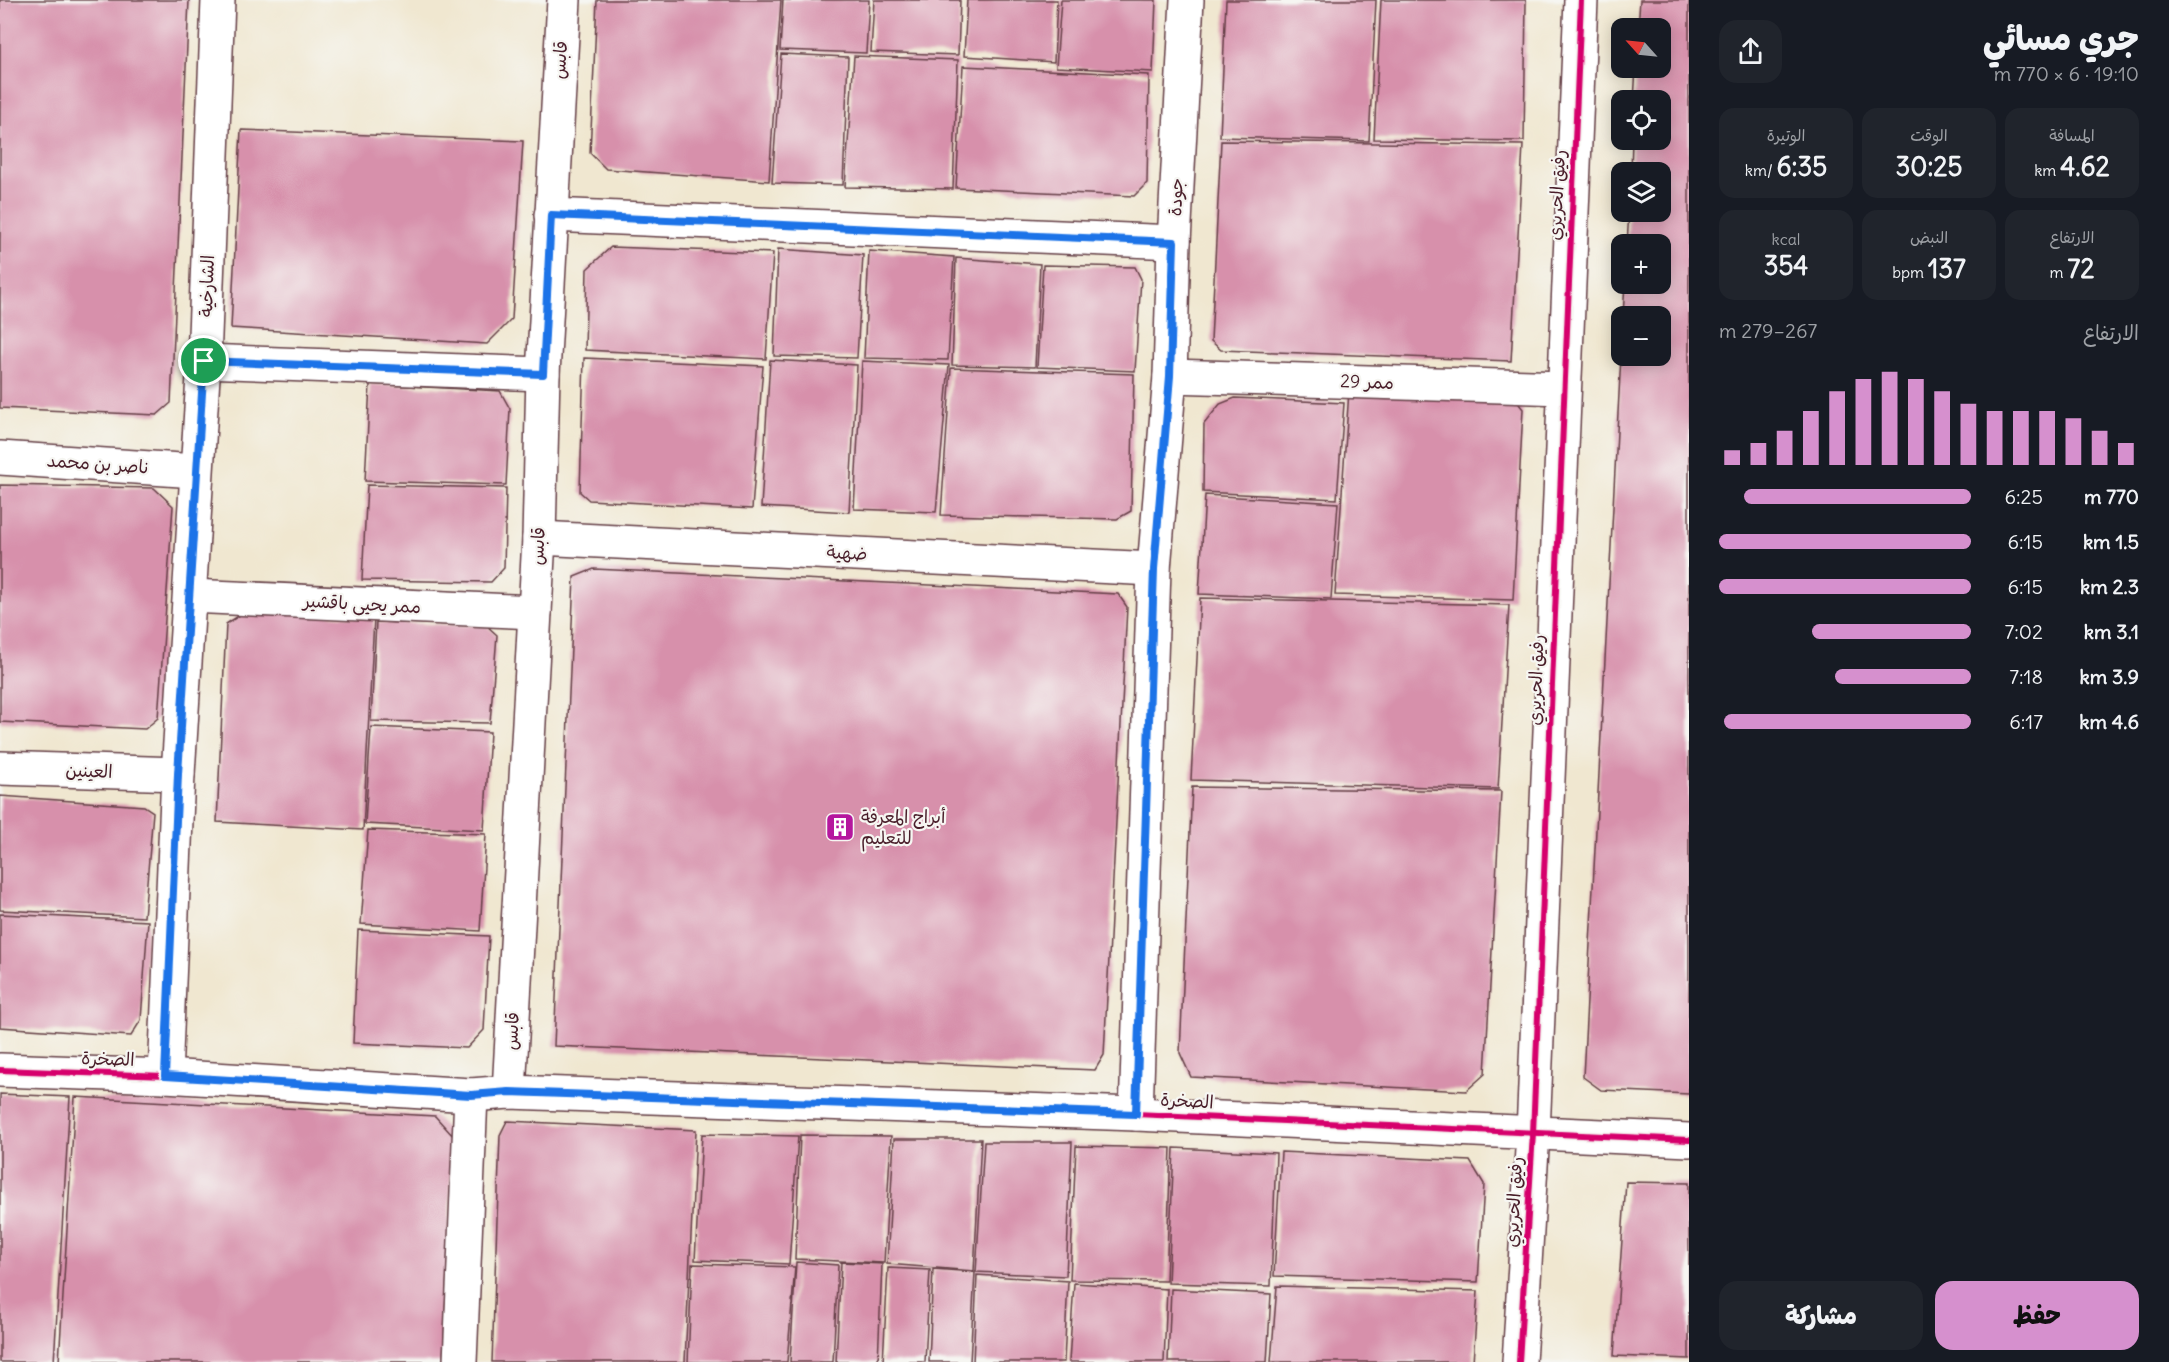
<!DOCTYPE html>
<html lang="ar">
<head>
<meta charset="utf-8">
<style>
	body { margin:0; font-family:Delius,"Playpen Sans Arabic",sans-serif; background:#20242c; color:#f1f3f6; direction:rtl; height:100vh; display:flex; flex-direction:column; font-size:22px; white-space:nowrap }
	* { box-sizing:border-box; margin:0 }
	p { font-size:20px; color:#9ea1a6 }
	.icon { flex:none; width:33px; height:33px; fill:none; stroke:currentColor; stroke-width:2; stroke-linecap:round; stroke-linejoin:round }
	.map { position:relative; flex:1; overflow:hidden; direction:ltr }
	.details { display:flex; flex-direction:column; background:#171b24; width:480px }
	.details>* { flex:none }
	.needle { width:39px; rotate:297deg }
	.tools { position:absolute; left:1611px; top:18px; display:grid; gap:12px }
	.tools a { display:grid; place-items:center; width:60px; height:60px; border-radius:12px; background:#171b24; box-shadow:0 3px 15px #0003; font-size:30px }
	.pin { position:absolute; display:grid; place-items:center; width:51px; height:51px; color:#fff; margin:-26px; border:3px solid #fff; border-radius:50%; box-shadow:0 2px 6px #0007 }
	.round { display:grid; place-items:center; flex:none; width:63px; height:63px; border-radius:18px; background:#20242c }
	.headline { display:flex; align-items:center; justify-content:space-between; height:102px; padding:0 30px }
	h1 { font-size:33px; font-weight:800; line-height:45px }
	.figures { display:grid; grid-template-columns:repeat(3,1fr); gap:9px; height:102px; padding:6px 30px }
	.figures div { display:grid; align-content:center; border-radius:15px; background:#20242c; text-align:center }
	.figures b { font-size:26px; font-weight:800 }
	.figures small { font-size:16px; font-weight:400 }
	.figures p { font-size:16px }
	.chart { height:168px; padding:12px 30px }
	.chart p { display:flex; justify-content:space-between }
	.chart svg { width:100%; height:108px; margin-top:6px; stroke:#d690ce; stroke-width:6 }
	.primary-button { display:flex; gap:12px; margin-top:auto; padding:12px 30px }
	.primary-button a { flex:1; height:69px; border-radius:18px; background:#d690ce; color:#111; font-size:24px; font-weight:800; line-height:69px; text-align:center }
	.primary-button a+a { background:#20242c; color:#f1f3f6 }
	ul { padding:0 30px; list-style:none; font-size:20px }
	li { display:grid; grid-template-columns:96px 72px 1fr; align-items:center; height:45px }
	li i { height:15px; border-radius:8px; background:#d690ce }
	main { display:flex; flex:1; min-height:0 }
	.map>svg:first-child { display:block }
	.building { fill:#d790ab }
	.lines { fill:none; stroke-linecap:round; stroke-linejoin:round }
	.minor-casing { stroke:#633d44; stroke-width:36 }
	.minor { stroke:#fff; stroke-width:33 }
	.cycleway-casing { stroke:#f6f6f2; stroke-width:10 }
	.cycleway { stroke:#d6006c; stroke-width:6 }
	.route-casing { stroke:#fff; stroke-width:12 }
	.route { stroke:#1a73e8; stroke-width:8 }
	.labels { text-anchor:middle; stroke-width:4.5; stroke-linejoin:round; paint-order:stroke }
	.street-label { font-size:18px; fill:#4a1f2b; stroke:#f6f6f2 }
	.poi-label { font-size:18px; fill:#4a1f2b; stroke:#f6f6f2; text-anchor:start }
</style>
</head>
<body>
<main>
<section class="details">
<div class="headline"><div><h1>جري مسائي</h1><p>19:10 · 6 × 770 m</p></div><a class="round"><svg class="icon" aria-label="share" viewBox="0 0 24 24"><path d="M12 15V3M7 8l5-5 5 5M5 13v7h14v-7"/></svg></a></div>
<div class="figures">
<div><p>المسافة</p><b>4.62<small> km</small></b></div>
<div><p>الوقت</p><b>30:25</b></div>
<div><p>الوتيرة</p><b>6:35<small> /km</small></b></div>
</div>
<div class="figures">
<div><p>الارتفاع</p><b>72<small> m</small></b></div>
<div><p>النبض</p><b>137<small> bpm</small></b></div>
<div><p>kcal</p><b>354</b></div>
</div>
<div class="chart"><p><span>الارتفاع</span>267–279 m</p>
<svg viewBox="0 0 160 44" preserveAspectRatio="none"><path d="M5 44V38M15 44V35M25 44V30M35 44V22M45 44V14M55 44V9M65 44V6M75 44V9M85 44V14M95 44V19M105 44V22M115 44V22M125 44V22M135 44V25M145 44V30M155 44V35"/></svg>
</div>
<ul>
<li><b>770 m</b>6:25<i style="width:90%"></i></li>
<li><b>1.5 km</b>6:15<i style="width:100%"></i></li>
<li><b>2.3 km</b>6:15<i style="width:100%"></i></li>
<li><b>3.1 km</b>7:02<i style="width:63%"></i></li>
<li><b>3.9 km</b>7:18<i style="width:54%"></i></li>
<li><b>4.6 km</b>6:17<i style="width:98%"></i></li>
</ul>
<div class="primary-button"><a>حفظ</a><a>مشاركة</a></div>
</section>
<div class="map">
<svg width="1689" height="1362" viewBox="0 0 1689 1362">
	<rect width="100%" height="100%" fill="#f6f6f2"/>
	<filter id="ink" filterUnits="userSpaceOnUse"><feTurbulence type="fractalNoise" baseFrequency=".0167" numOctaves="2"/><feDisplacementMap in="SourceGraphic" scale="12" xChannelSelector="R" yChannelSelector="G"/><feConvolveMatrix kernelMatrix="1 2 1 2 8 2 1 2 1" color-interpolation-filters="sRGB"/></filter>
	<filter id="wash" filterUnits="userSpaceOnUse"><feTurbulence type="fractalNoise" baseFrequency=".008" numOctaves="4" result="noise"/><feDisplacementMap in="SourceGraphic" scale="24" xChannelSelector="R" yChannelSelector="G"/><feGaussianBlur stdDeviation="1.35" result="paint"/><feColorMatrix in="noise" values="0 0 0 0 0 0 0 0 0 0 0 0 0 0 0 0 0 1.4 0 .05"/><feComposite in="paint" operator="in"/></filter>
	<g filter="url(#wash)">
		<rect width="100%" height="100%" fill="#f0e7d0"/>
		<g id="blocks">
			<g class="building">
				<path d="M0,0H189L171,403L157,415L0,408Z"/>
				<path d="M597,0H781L769,181L606,169L590,153Z"/>
				<path d="M783,0H869L866,53L780,50Z"/>
				<path d="M874,0H960L958,55L871,52Z"/>
				<path d="M967,0H1057L1054,62L964,56Z"/>
				<path d="M1061,0H1156L1153,72L1056,67Z"/>
				<path d="M1226,0H1376L1369,141L1220,137Z"/>
				<path d="M1381,0H1526L1524,141L1374,139Z"/>
				<path d="M1640,0H1689V1094L1601,1090L1583,1077L1621,356H1660V316H1623L1625,284H1660V244H1627L1629,212H1660V172H1631L1632,140H1660V100H1634L1636,68H1660V28H1638Z"/>
				<path d="M781,54L848,57L843,185L772,183Z"/>
				<path d="M854,56L958,60L953,189L845,187Z"/>
				<path d="M963,66L1149,75L1147,183L1134,196L956,188Z"/>
				<path d="M241,130L523,141L512,319L487,344L231,328Z"/>
				<path d="M1221,141L1523,145L1511,361L1221,350L1211,341Z"/>
				<path d="M611,247L773,253L766,359L585,350L587,269Z"/>
				<path d="M778,249L863,255L857,358L774,356Z"/>
				<path d="M869,251L954,257L948,360L864,358Z"/>
				<path d="M956,258L1040,264L1035,367L952,365Z"/>
				<path d="M1043,265L1135,267L1141,279L1135,371L1037,367Z"/>
				<path d="M584,358L763,366L752,509L589,500L580,492Z"/>
				<path d="M770,360L857,365L849,512L761,507Z"/>
				<path d="M862,361L949,365L936,512L854,509Z"/>
				<path d="M951,368L1134,374L1131,511L1117,519L941,515Z"/>
				<path d="M370,384L500,391L510,409L506,485L365,481Z"/>
				<path d="M1349,391L1515,399L1523,409L1513,600L1335,595Z"/>
				<path d="M1235,398L1344,403L1337,499L1203,492L1204,424L1220,404Z"/>
				<path d="M0,485L154,488L173,506L158,718L145,729L0,722Z"/>
				<path d="M367,485L506,488L504,568L491,582L362,580Z"/>
				<path d="M1205,495L1338,503L1331,599L1199,594Z"/>
				<path d="M594,569L1118,594L1127,607L1104,1055L1095,1070L554,1046L574,577Z"/>
				<path d="M1200,598L1509,605L1498,789L1191,780Z"/>
				<path d="M248,610L374,618L363,830L217,822L226,624Z"/>
				<path d="M376,622L487,626L497,635L490,723L371,721Z"/>
				<path d="M371,727L490,732L484,830L365,824Z"/>
				<path d="M1192,787L1501,791L1485,1074L1466,1091L1191,1077L1180,1053Z"/>
				<path d="M0,796L144,806L153,812L144,917L0,910Z"/>
				<path d="M368,830L486,834L480,931L361,924Z"/>
				<path d="M0,914L148,921L141,1020L131,1036L0,1027Z"/>
				<path d="M358,930L489,936L484,1030L467,1048L353,1043Z"/>
				<path d="M0,1094L70,1097L54,1362H0Z"/>
				<path d="M75,1097L435,1116L453,1136L443,1362H59Z"/>
				<path d="M507,1121L696,1130L685,1362H492L500,1135Z"/>
				<path d="M702,1134L798,1136L789,1264L695,1260Z"/>
				<path d="M800,1135L891,1136L884,1263L795,1259Z"/>
				<path d="M894,1139H981L974,1271L887,1264Z"/>
				<path d="M984,1142H1072L1066,1276L976,1272Z"/>
				<path d="M1076,1146L1171,1148L1166,1281L1070,1280Z"/>
				<path d="M1174,1148L1276,1153L1271,1286L1168,1283Z"/>
				<path d="M1281,1152L1470,1161L1484,1184L1478,1282L1274,1276Z"/>
				<path d="M1626,1182L1689,1183V1359L1614,1356Z"/>
				<path d="M796,1262L838,1265L833,1362H790Z"/>
				<path d="M841,1262L882,1264L878,1362H836Z"/>
				<path d="M692,1264L795,1267L787,1362H688Z"/>
				<path d="M888,1268L930,1270L925,1362H883Z"/>
				<path d="M933,1269L975,1272L970,1362H929Z"/>
				<path d="M977,1275L1068,1281L1064,1362H973Z"/>
				<path d="M1074,1283L1167,1289L1164,1362H1069Z"/>
				<path d="M1277,1286L1478,1291L1473,1362H1271Z"/>
				<path d="M1171,1289L1271,1294L1267,1362H1168Z"/>
			</g>
		</g>
	</g>
	<g filter="url(#ink)">
		<use href="#blocks" fill-opacity="0" stroke="#633d44" stroke-width="1.5"/>
		<g class="lines">
			<g class="minor-casing">
				<g id="minor">
					<path d="M551,215L1174,242"/>
					<path d="M204,361L543,374"/>
					<path d="M1170,376L1563,388"/>
					<path d="M0,458L196,471"/>
					<path d="M539,538L1154,569"/>
					<path d="M190,596L535,612"/>
					<path d="M0,768L178,774"/>
					<path d="M0,1070L165,1076L471,1095L509,1092L1136,1114L1689,1140"/>
					<path d="M165,1076L178,774L204,361L218,0"/>
					<path d="M509,1092L539,538L543,374L564,0"/>
					<path d="M1136,1114L1154,569L1170,376L1174,242L1187,0"/>
					<path d="M460,1362L471,1095"/>
					<path d="M1519,1362L1533,1133L1581,0"/>
				</g>
			</g>
			<use href="#minor" class="minor"/>
			<g class="cycleway-casing">
				<g id="cycleway">
					<path d="M0,1070L165,1076L471,1095L509,1092L1136,1114L1689,1140"/>
					<path d="M1519,1362L1533,1133L1581,0"/>
				</g>
			</g>
			<use href="#cycleway" class="cycleway"/>
		</g>
	</g>
	<g class="lines" filter="url(#ink)">
		<g class="route-casing">
			<path id="route" d="M551,215L1174,242L1170,376L1154,569L1136,1114L509,1092L471,1095L165,1076L178,774L204,361L543,374Z"/>
		</g>
		<use href="#route" class="route"/>
	</g>
	<defs>
		<g id="building-square" transform="scale(1.5)"><rect x="-9" y="-9" width="18" height="18" rx="4" fill="#b5179e" stroke="#f6f6f2"/><path d="M-4-6H4V6H1V3H-1V6H-4ZM-2.5-4.3h1.7v1.8h-1.7ZM.8-4.3h1.7v1.8H.8ZM-2.5-1h1.7V.8h-1.7ZM.8-1h1.7V.8H.8Z" fill="#fff"/></g>
	</defs>
	<g fill-rule="evenodd">
		<use href="#building-square" x="840" y="827"/>
	</g>
	<g class="labels">
		<g class="street-label">
			<text transform="translate(560 60) rotate(-86)" y="6">قابس</text>
			<text transform="translate(1557 195) rotate(-87)" y="6">رفيق الحريري</text>
			<text transform="translate(1176 197) rotate(-87)" y="6">جودة</text>
			<text transform="translate(207 286) rotate(-88)" y="6">الشارخية</text>
			<text transform="translate(1367 382) rotate(2)" y="6">ممر 29</text>
			<text transform="translate(98 464) rotate(4)" y="6">ناصر بن محمد</text>
			<text transform="translate(538 546) rotate(-87)" y="6">قابس</text>
			<text transform="translate(847 553) rotate(3)" y="6">ضهية</text>
			<text transform="translate(362 604) rotate(3)" y="6">ممر يحيى باقشير</text>
			<text transform="translate(1536 680) rotate(-88)" y="6">رفيق الحريري</text>
			<text transform="translate(89 771) rotate(2)" y="6">العينين</text>
			<text transform="translate(512 1031) rotate(-87)" y="6">قابس</text>
			<text transform="translate(108 1059) rotate(2)" y="6">الصخرة</text>
			<text transform="translate(1187 1101) rotate(3)" y="6">الصخرة</text>
			<text transform="translate(1514 1202) rotate(-87)" y="6">رفيق الحريري</text>
		</g>
		<g class="poi-label">
			<text x="861" y="823">أبراج المعرفة<tspan x="861" dy="21">للتعليم</tspan></text>
		</g>
	</g>
</svg>
<div class="tools">
<a><svg class="needle" viewBox="-14 -14 28 28"><path d="M0-13l5 13h-10z" fill="#e53935"/><path d="M0 13l5-13h-10z" fill="#9ea1a6"/></svg></a>
<a><svg class="icon" aria-label="locate" viewBox="0 0 24 24"><circle cx="12" cy="12" r="6"/><path d="M12 2v4M12 18v4M2 12h4M18 12h4"/></svg></a>
<a><svg class="icon" aria-label="layers" viewBox="0 0 24 24"><path d="M12 4l9 5-9 5-9-5zM3 14l9 5 9-5"/></svg></a>
<a>+</a>
<a>−</a>
</div>
<div class="pin" style="left:204px;top:361px;background:#1e9e55"><svg class="icon" aria-label="arrive" viewBox="0 0 24 24"><path d="M6 21V4h12l-3 4 3 4H6"/></svg></div>
</div>
</main>
</body>
</html>
